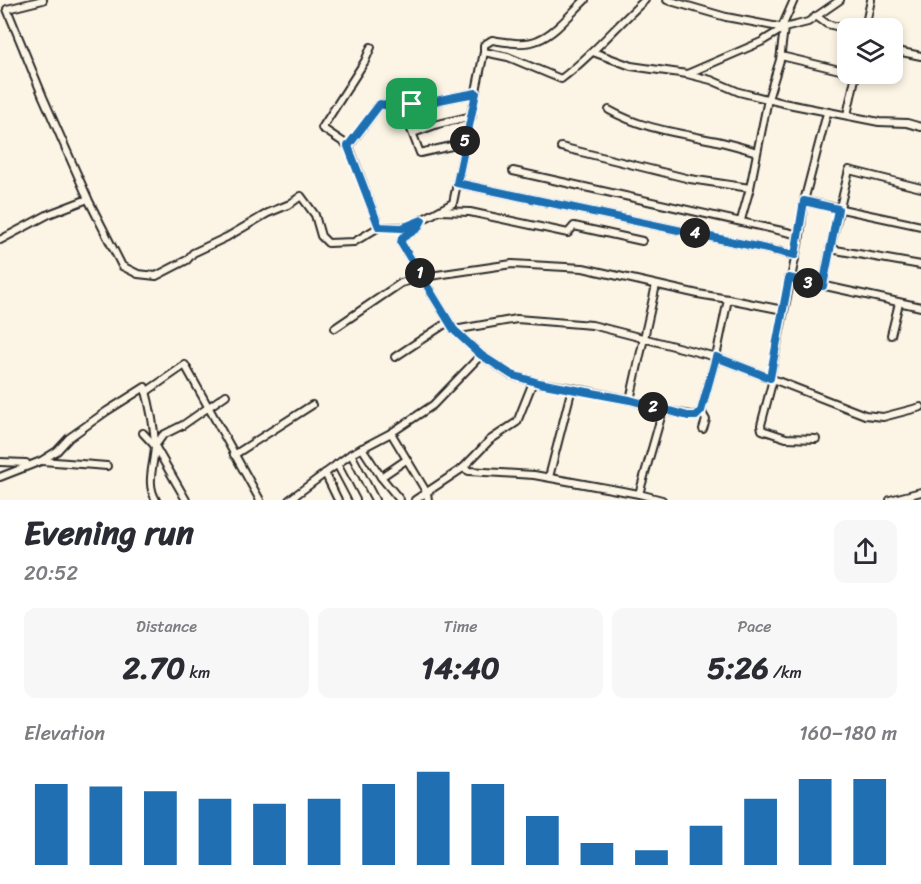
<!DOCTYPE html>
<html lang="en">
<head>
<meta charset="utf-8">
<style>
	body { margin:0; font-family:Sriracha,sans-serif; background:#f7f7f7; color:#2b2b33; height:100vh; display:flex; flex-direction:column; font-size:22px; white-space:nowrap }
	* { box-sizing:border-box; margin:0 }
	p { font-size:20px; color:#7c7c81 }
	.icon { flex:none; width:33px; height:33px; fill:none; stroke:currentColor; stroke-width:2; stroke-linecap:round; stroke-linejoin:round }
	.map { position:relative; height:500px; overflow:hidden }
	.drawer { display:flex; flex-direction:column; background:#fff; flex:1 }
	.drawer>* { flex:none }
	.buttons { position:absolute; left:837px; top:18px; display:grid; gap:12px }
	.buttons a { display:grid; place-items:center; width:66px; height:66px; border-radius:12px; background:#fff; box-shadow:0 3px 9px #0003; font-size:30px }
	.pin { position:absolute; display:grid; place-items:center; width:51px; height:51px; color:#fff; margin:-26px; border-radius:12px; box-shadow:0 3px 9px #0006 }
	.km { position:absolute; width:30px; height:30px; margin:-15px; border-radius:50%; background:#222; color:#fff; font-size:16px; line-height:30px; text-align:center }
	.round { display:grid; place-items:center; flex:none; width:63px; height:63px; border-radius:12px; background:#f7f7f7 }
	.summary { display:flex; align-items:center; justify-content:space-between; height:102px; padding:0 24px }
	h1 { font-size:33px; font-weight:700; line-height:45px }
	.figures { display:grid; grid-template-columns:repeat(3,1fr); gap:9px; height:102px; padding:6px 24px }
	.figures div { display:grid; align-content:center; border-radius:12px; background:#f7f7f7; text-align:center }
	.figures b { font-size:30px; font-weight:700 }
	.figures small { font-size:16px; font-weight:400 }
	.figures p { font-size:16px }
	.chart { height:168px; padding:12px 24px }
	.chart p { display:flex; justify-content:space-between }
	.chart svg { width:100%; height:108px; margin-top:6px; stroke:#1f6fb2; stroke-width:6 }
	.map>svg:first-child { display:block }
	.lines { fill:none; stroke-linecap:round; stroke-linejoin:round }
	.minor-casing { stroke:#2b2b2b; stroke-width:10 }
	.minor { stroke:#fcf5e5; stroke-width:6 }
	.route-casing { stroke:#fff; stroke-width:12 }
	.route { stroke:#1f6fb2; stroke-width:8 }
</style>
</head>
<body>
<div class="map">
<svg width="921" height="500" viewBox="0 0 921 500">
	<rect width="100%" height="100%" fill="#fcf5e5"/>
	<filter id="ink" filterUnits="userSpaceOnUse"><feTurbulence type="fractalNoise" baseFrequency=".0167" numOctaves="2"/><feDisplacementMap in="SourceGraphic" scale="12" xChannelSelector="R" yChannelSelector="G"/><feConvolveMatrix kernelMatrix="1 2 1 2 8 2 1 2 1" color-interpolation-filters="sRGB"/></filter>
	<g filter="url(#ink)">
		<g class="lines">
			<g class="minor-casing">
				<g id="minor">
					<path d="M43,0L7,9L43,97L89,201L122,266L138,274L156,276L187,260L193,253L227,237L268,213L290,204L301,196L315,215L321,236L328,243L354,242L379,227H409L453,203L484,52V45L492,40C506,42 524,46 538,40C556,33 571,13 585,0"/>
					<path d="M667,0L726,17L784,28L780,60L768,99L750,188L741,220"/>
					<path d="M816,16L827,24L848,29"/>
					<path d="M782,27L794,0"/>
					<path d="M865,28L871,0"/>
					<path d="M371,47L365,61L322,128L349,146L379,227"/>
					<path d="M892,50L921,56"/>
					<path d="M484,52L508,57L561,79C592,56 616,26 645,0"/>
					<path d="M593,52L631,66L687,74L711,80L739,92L783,103L879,122L907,123L921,127"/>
					<path d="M781,56L848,72"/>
					<path d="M687,74L761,42L784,28L808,22L840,0"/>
					<path d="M609,110C642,129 680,133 717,141C730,144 744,148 757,152"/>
					<path d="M847,115L856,74"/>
					<path d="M413,133L438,124L472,116"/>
					<path d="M465,143L420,153L403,109C413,103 417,106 427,103C443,99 459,96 476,93"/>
					<path d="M349,146L380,104L403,109"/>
					<path d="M561,147L690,179L750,188"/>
					<path d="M513,171L800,235"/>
					<path d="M457,183L795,255"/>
					<path d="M804,201L921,226"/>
					<path d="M439,211L470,212L568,233L574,226L642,241"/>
					<path d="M422,220L418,228L402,238L401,243L454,330L517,319L592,325L716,357L865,415L883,417L921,407"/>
					<path d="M0,240L49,214L88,199"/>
					<path d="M830,249L921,265"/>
					<path d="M789,278L921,307"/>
					<path d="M823,286L830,249L849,170L921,188"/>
					<path d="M728,299L783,310"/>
					<path d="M335,328L401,283L423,277L512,264L583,268L698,294L728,299L716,357L701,411L695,416L663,410L630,400L572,388L539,383L511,375L481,355L454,330"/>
					<path d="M891,335L899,303"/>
					<path d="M395,357L448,322"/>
					<path d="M770,378L800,235L804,201L827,113"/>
					<path d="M773,379L761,425L762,430L786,438L816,439"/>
					<path d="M146,392L185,365L260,500"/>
					<path d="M630,400L656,285"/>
					<path d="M701,411L706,420L703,429"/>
					<path d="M143,433L155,446L186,500"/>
					<path d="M391,433L427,493L428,500"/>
					<path d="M155,446L163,435L183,425L226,395"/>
					<path d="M362,448L381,477L400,500"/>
					<path d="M351,454L375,500"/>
					<path d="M234,455L312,405"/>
					<path d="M42,461L107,466"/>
					<path d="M0,462L26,463"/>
					<path d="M337,464L356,500"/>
					<path d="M463,468L469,471L534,475L639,494L662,500"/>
					<path d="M325,473L338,500"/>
					<path d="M0,477L41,461L57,451L69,438L107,411L145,387C150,406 154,424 155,444C155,464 145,482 156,500"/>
					<path d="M381,477L406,460"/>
					<path d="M549,477L572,388"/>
					<path d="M639,494L663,410"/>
					<path d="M289,500L351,454L391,433L433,405L481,355"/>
					<path d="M415,500L463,468L490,440L517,422L533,382"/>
					<path d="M890,500L921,492"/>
				</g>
			</g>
			<use href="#minor" class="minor"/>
		</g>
	</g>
	<g class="lines" filter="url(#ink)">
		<g class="route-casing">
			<path id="route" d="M476,93L457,183L795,255L804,201L838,209L823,286L789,278L770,378L716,357L701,411L696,416H688L630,400L539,383L512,375L481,355L454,330L401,243L402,238L418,228L422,220L402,228L379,227L348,146L380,104L403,109C413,103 417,106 427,103C443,99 459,96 476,93Z"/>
		</g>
		<use href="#route" class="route"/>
	</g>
</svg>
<div class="buttons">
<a><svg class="icon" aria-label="layers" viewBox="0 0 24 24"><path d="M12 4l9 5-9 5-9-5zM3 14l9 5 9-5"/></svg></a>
</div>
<div class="pin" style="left:412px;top:104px;background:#1e9e55"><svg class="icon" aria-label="arrive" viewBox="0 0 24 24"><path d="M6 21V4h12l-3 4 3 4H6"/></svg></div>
<b class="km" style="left:420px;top:273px">1</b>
<b class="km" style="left:653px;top:407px">2</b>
<b class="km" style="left:808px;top:283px">3</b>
<b class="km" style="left:695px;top:233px">4</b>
<b class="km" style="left:465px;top:141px">5</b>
</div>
<section class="drawer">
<div class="summary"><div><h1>Evening run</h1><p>20:52</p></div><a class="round"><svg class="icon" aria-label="share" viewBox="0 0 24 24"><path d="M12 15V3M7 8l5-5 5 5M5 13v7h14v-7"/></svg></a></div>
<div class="figures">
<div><p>Distance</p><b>2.70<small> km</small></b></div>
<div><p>Time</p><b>14:40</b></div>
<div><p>Pace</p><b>5:26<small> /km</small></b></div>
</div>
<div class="chart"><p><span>Elevation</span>160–180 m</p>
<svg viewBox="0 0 160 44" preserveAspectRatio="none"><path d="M5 44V11M15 44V12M25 44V14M35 44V17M45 44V19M55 44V17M65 44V11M75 44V6M85 44V11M95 44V24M105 44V35M115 44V38M125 44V28M135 44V17M145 44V9M155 44V9"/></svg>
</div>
</section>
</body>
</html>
